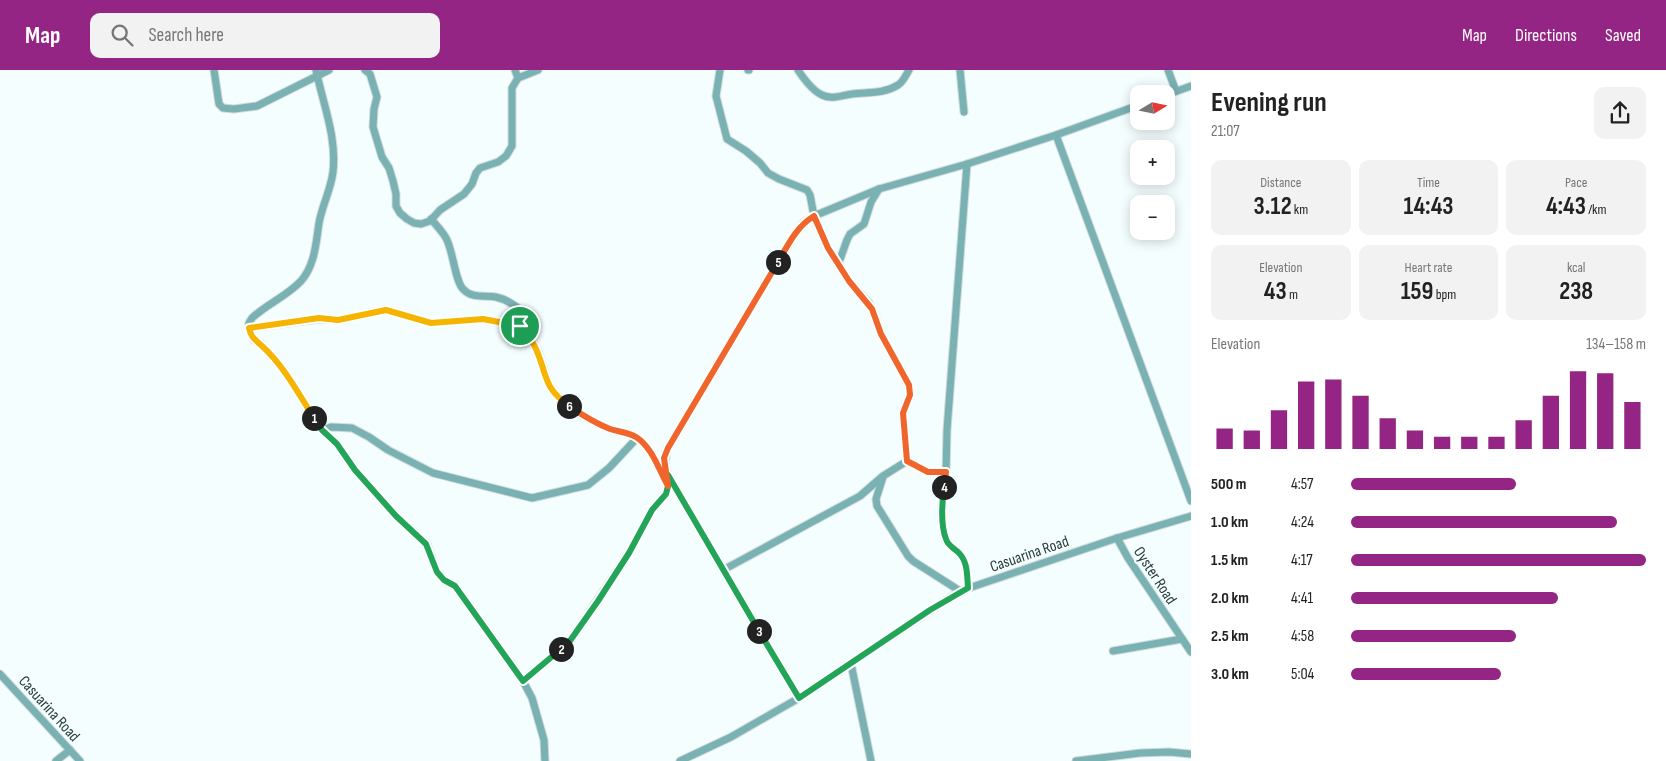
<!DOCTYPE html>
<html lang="en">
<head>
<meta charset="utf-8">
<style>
	body { margin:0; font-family:"Sofia Sans Condensed",sans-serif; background:#f2f2f2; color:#222; height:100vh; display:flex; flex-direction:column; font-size:19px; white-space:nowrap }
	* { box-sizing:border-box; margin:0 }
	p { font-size:16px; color:#767676 }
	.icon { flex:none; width:28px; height:28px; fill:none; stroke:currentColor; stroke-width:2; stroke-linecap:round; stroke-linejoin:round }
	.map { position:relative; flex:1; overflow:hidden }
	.drawer { display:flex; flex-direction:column; background:#fff; width:475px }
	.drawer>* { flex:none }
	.needle { width:32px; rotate:80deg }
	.tools { position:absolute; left:1130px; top:15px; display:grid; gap:10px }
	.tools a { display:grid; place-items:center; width:45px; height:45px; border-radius:10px; background:#fff; box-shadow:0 2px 12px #0003; font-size:25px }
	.pin { position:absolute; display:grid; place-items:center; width:42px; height:42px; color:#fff; margin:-21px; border:2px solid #fff; border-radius:50%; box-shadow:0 1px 5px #0007 }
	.km { position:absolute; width:25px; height:25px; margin:-12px; border-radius:50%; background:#222; color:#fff; font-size:14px; line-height:25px; text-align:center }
	.round { display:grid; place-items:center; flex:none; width:52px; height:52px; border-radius:10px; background:#f2f2f2 }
	.headline { display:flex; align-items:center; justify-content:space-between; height:85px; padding:0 20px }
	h1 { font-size:28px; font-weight:700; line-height:38px }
	.figures { display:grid; grid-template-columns:repeat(3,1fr); gap:8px; height:85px; padding:5px 20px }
	.figures div { display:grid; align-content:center; border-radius:10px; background:#f2f2f2; text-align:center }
	.figures b { font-size:25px; font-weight:700 }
	.figures small { font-size:14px; font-weight:400 }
	.figures p { font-size:14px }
	.chart { height:140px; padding:10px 20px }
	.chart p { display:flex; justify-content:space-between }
	.chart svg { width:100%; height:90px; margin-top:5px; stroke:#942585; stroke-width:6 }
	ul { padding:0 20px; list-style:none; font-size:16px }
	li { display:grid; grid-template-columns:80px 60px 1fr; align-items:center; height:38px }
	li i { height:12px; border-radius:6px; background:#942585 }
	header { display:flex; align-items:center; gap:30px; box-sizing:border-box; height:70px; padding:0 25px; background:#942585; color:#fff }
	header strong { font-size:24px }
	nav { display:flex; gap:28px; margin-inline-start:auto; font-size:18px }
	.search { width:350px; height:45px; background:#f2f2f2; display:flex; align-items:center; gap:12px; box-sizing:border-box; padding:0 18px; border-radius:10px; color:#767676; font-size:19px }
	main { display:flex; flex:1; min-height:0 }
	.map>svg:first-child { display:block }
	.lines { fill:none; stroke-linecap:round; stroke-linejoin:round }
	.minor-casing { stroke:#cfdbdb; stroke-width:9 }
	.minor { stroke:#7ab1b2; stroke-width:7 }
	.split-1-casing { stroke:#fff; stroke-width:10 }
	.split-2-casing { stroke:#fff; stroke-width:10 }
	.split-3-casing { stroke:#fff; stroke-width:10 }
	.split-4-casing { stroke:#fff; stroke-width:10 }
	.split-5-casing { stroke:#fff; stroke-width:10 }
	.split-6-casing { stroke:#fff; stroke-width:10 }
	.split-7-casing { stroke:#fff; stroke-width:10 }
	.split-1 { stroke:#f5b400; stroke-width:6 }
	.split-2 { stroke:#22a559; stroke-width:6 }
	.split-3 { stroke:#22a559; stroke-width:6 }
	.split-4 { stroke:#22a559; stroke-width:6 }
	.split-5 { stroke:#f0652b; stroke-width:6 }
	.split-6 { stroke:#f0652b; stroke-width:6 }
	.split-7 { stroke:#f5b400; stroke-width:6 }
	.labels { text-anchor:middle; stroke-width:4; stroke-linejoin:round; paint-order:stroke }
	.street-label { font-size:16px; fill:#283c3c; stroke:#f4fefe }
</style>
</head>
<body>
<header>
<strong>Map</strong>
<div class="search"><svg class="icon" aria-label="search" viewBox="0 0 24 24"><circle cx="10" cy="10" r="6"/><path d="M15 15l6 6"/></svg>Search here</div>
<nav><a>Map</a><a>Directions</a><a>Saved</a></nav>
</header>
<main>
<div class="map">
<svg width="1191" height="691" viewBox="0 0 1191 691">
	<rect width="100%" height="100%" fill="#f4fefe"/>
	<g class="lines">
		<g class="minor-casing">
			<g id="minor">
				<path d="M214,0L219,34L223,38L234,39L257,36L329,0"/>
				<path d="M316,0C323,34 337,67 333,102C331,119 322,136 319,153C316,173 315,195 301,211C287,226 267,234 252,248L249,253V258L254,270L261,274L283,299L322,360L337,374L355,400L396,446L427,474L437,502L444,510L455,516L523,611L532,628L544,670L545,691"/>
				<path d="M365,0L370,4L377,27L374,39L373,57L382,87L389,98L393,111L396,124V136L400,143L407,149L414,153L421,154L430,151L440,140L464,124L472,114L476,103L480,98L498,92L506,86L512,76V18L518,8L538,0"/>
				<path d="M515,0L518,8"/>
				<path d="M720,0L716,26L727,69L746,81L760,93L768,103L779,109L807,120L810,125L814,146L828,178L849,211L869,233L875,245L881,264L909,315L910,325L903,343L907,391"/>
				<path d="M748,0H749"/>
				<path d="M798,0C803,8 813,21 822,25C832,30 843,25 852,24C867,22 884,24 898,15C903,12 906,5 909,0"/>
				<path d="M960,0L964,42"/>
				<path d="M1168,0L1176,21"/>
				<path d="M1166,25L1191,16"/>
				<path d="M1056,65L1191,431"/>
				<path d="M838,195L847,170L850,164L864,154L871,132L879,119"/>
				<path d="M520,256C525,263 532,270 536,277C545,295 543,309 557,326C568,339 596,354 612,360C621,363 630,362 638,368C652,379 659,400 668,416L666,423L652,440L629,483L567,575L523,611"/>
				<path d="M249,258L319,249L337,250L386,240L431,253L483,249L520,256L525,245C517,236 509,230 496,227C484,225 472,229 463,219C455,211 453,180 446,168C442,161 436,155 431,149"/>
				<path d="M322,360L331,357L352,358L369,367L388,380L433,403L532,428L588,415L609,398L637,368"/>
				<path d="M946,403C943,423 938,450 946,470C949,476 955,479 960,484C968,492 967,506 968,518"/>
				<path d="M883,407L876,429L877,436L908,486L913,491L960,521"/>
				<path d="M1117,468L1128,488L1191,582"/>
				<path d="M723,500L860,426L883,406L907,391L928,402L946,403L947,360L967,94"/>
				<path d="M1113,581L1182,569"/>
				<path d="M851,594L871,691"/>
				<path d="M0,604L80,691"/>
				<path d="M799,628L668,405C664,394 665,388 668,378L796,162L804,152L814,146L879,119L967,94L1056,65L1139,35"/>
				<path d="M56,691L70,680"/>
				<path d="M680,691L731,667L799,628L960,521L1117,468L1191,446"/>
				<path d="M1076,691L1140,683L1169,682L1191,684"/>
			</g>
		</g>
		<use href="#minor" class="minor"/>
	</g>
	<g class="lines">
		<g class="split-1-casing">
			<path id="split-1" d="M314,348C298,323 284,296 262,276C256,270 251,268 249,258L319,248L338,250L386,240L431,253L483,249L520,256"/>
		</g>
		<g class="split-2-casing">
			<path id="split-2" d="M314,348L322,360L337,374L355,400L396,446L426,474L437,502L444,510L455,516L523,611L561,579"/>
		</g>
		<g class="split-3-casing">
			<path id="split-3" d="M561,579L567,575L598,531L629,483L652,440L666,424L668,416V405L759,561"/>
		</g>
		<g class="split-4-casing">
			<path id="split-4" d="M759,561L799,628L930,540L968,518C967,506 968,492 959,483C954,478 948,476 946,469C940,454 942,433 944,417"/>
		</g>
		<g class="split-5-casing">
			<path id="split-5" d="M778,192C788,175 796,157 814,146L828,178L849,211L872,239L881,264L909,315L910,325L903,343L907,391L928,402H946L944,417"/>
		</g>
		<g class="split-6-casing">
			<path id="split-6" d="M569,336C582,345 595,353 610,359C619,362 628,362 636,367C652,377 659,400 668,416L664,388L668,378L778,192"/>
		</g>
		<g class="split-7-casing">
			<path id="split-7" d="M520,256C525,263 533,271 536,279C548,306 542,316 569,336"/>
		</g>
		<use href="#split-1" class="split-1"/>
		<use href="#split-2" class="split-2"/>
		<use href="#split-3" class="split-3"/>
		<use href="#split-4" class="split-4"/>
		<use href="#split-5" class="split-5"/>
		<use href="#split-6" class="split-6"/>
		<use href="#split-7" class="split-7"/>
	</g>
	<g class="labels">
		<g class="street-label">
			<text transform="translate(1029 483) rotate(-19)" y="6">Casuarina Road</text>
			<text transform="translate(1156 505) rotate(57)" y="6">Oyster Road</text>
			<text transform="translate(50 638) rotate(48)" y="6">Casuarina Road</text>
		</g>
	</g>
</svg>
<div class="tools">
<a><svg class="needle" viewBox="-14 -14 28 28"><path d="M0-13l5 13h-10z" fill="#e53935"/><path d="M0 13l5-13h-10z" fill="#767676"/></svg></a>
<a>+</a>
<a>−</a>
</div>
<div class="pin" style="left:520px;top:256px;background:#1e9e55"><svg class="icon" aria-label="arrive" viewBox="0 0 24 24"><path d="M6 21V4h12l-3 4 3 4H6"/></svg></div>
<b class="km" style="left:314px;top:348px">1</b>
<b class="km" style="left:561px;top:579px">2</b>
<b class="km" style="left:759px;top:561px">3</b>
<b class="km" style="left:944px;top:417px">4</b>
<b class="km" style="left:778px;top:192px">5</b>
<b class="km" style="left:569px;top:336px">6</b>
</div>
<section class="drawer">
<div class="headline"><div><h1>Evening run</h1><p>21:07</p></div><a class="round"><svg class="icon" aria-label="share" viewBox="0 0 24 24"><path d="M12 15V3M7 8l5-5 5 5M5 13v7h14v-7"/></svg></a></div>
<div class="figures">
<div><p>Distance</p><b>3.12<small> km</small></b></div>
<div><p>Time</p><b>14:43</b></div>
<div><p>Pace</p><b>4:43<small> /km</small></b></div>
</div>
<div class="figures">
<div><p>Elevation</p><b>43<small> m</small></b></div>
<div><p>Heart rate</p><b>159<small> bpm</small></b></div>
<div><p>kcal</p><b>238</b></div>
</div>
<div class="chart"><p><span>Elevation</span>134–158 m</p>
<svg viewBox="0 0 160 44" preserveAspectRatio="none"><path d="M5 44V34M15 44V35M25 44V25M35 44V11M45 44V10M55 44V18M65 44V29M75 44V35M85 44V38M95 44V38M105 44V38M115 44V30M125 44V18M135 44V6M145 44V7M155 44V21"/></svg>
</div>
<ul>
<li><b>500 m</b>4:57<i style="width:56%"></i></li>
<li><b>1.0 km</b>4:24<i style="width:90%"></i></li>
<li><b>1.5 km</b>4:17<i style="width:100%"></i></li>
<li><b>2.0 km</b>4:41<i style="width:70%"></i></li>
<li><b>2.5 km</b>4:58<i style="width:56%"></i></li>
<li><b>3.0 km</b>5:04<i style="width:51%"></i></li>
</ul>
</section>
</main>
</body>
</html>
